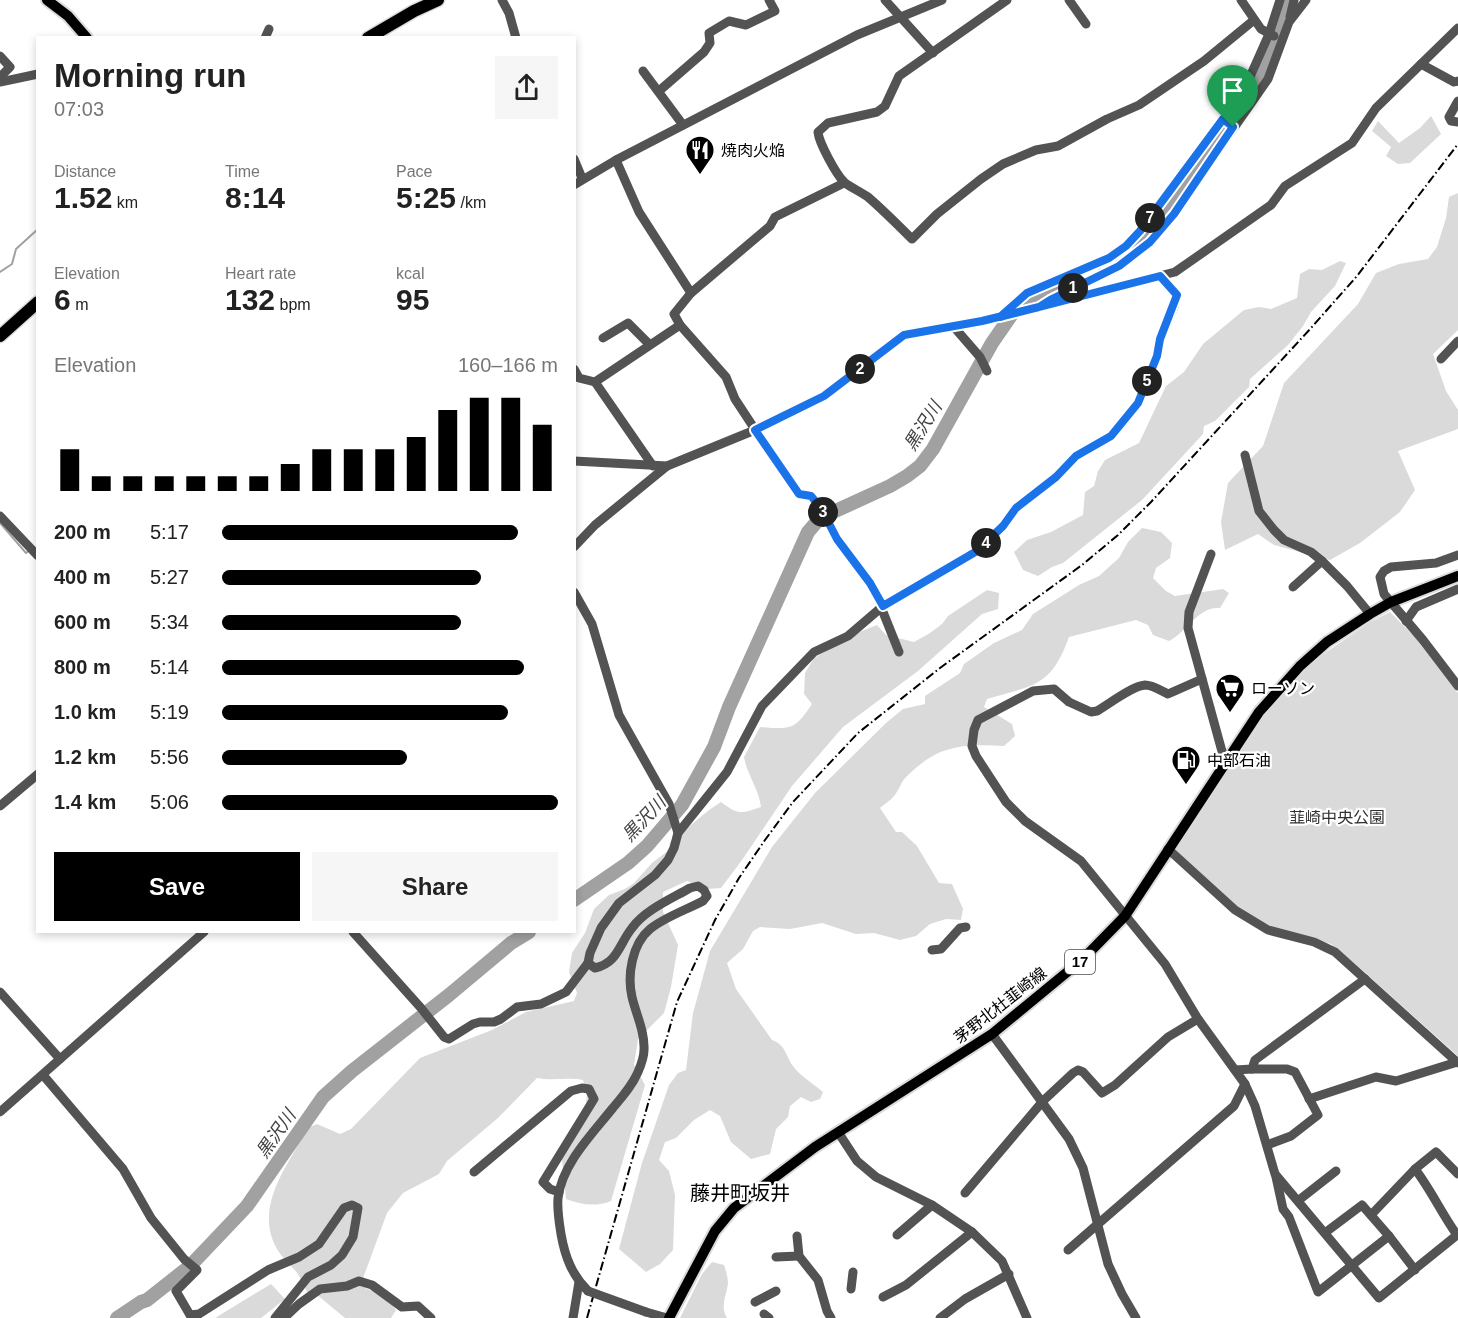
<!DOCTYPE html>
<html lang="en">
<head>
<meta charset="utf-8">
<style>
	body { margin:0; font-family:Arial,"Noto Sans JP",sans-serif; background:#f6f6f6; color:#222; height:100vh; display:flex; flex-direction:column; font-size:22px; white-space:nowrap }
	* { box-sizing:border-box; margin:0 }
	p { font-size:20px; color:#767676 }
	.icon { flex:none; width:33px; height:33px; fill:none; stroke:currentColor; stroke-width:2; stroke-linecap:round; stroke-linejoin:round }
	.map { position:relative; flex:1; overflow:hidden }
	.panel { position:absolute; left:36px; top:36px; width:540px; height:897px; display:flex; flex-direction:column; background:#fff; border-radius:0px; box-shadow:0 3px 9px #0003 }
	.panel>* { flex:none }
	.pin { position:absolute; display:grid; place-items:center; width:51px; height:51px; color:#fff; margin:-62px -26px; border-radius:50% 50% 50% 0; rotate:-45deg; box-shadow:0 0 6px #0007 }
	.pin .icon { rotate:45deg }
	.km { position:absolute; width:30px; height:30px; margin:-15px; border-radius:50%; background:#222; color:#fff; font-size:16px; line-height:30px; text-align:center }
	.round { display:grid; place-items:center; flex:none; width:63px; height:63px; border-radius:0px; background:#f6f6f6 }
	.overview { display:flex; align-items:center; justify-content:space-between; height:102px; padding:0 18px }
	h1 { font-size:33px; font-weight:800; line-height:45px }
	.metrics { display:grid; grid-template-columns:repeat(3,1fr); gap:9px; height:102px; padding:6px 18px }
	.metrics div { display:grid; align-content:center }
	.metrics b { font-size:30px; font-weight:800 }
	.metrics small { font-size:16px; font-weight:400 }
	.metrics p { font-size:16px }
	.chart { height:168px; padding:12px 18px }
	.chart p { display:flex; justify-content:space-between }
	.chart svg { width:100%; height:108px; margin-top:6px; stroke:#000; stroke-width:6 }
	.action { display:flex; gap:12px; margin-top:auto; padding:12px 18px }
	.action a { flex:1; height:69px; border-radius:0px; background:#000; color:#fff; font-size:24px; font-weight:800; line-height:69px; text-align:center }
	.action a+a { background:#f6f6f6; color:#222 }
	ul { padding:0 18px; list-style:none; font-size:20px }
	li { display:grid; grid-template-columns:96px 72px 1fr; align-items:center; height:45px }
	li i { height:15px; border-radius:8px; background:#000 }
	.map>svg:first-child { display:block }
	.green { fill:#dadada }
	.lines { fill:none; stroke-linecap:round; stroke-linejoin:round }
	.stream { stroke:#a1a1a1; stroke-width:2 }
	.river { stroke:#a1a1a1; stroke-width:14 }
	.major-casing { stroke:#dbdbdb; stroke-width:14 }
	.highway-casing { stroke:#dbdbdb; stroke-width:15 }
	.minor { stroke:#535353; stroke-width:9 }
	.major { stroke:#000; stroke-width:10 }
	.highway { stroke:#000; stroke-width:12 }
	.rail { stroke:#000; stroke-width:2; stroke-dasharray:9 3 1.5 3; stroke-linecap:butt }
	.minor-bridge { stroke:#535353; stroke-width:9 }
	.route-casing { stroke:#fff; stroke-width:12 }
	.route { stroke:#1a73e8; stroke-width:8 }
	.labels { text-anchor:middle; stroke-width:4.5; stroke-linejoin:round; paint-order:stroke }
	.shield { fill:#fff; stroke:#4c4c4c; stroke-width:1.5 }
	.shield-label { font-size:15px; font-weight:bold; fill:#000 }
	.poi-label { font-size:16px; fill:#000; stroke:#fff; text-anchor:start }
	.park-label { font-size:16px; fill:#313131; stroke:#fff }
	.street-label { font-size:16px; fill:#000; stroke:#fff }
	.water-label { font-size:18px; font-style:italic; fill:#424242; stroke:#fff }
	.quarter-label { font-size:20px; fill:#000; stroke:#fff }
</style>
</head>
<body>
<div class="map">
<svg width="1458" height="1318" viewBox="0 0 1458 1318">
	<rect width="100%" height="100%" fill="#fff"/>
	<g class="green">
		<path d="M1431,116L1441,134L1410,163L1398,164L1386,156L1391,147L1372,131L1378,121L1399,143L1420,128Z"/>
		<path d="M1458,193V330L1433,354L1446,391L1458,410V429L1398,451L1415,490L1400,512L1360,543L1330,560L1274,545L1258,534L1225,550L1221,522L1228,483L1263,446L1284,383L1358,304L1376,273L1399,264L1428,259L1437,247L1446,218L1449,197Z"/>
		<path d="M1340,261L1346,263L1335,286L1311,312L1303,326L1288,345L1250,379L1249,387L1215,421L1204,426L1203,434L1142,500L1063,563L1052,567L1038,576L1023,570L1014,552L1027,540L1051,532L1083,515L1085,492L1094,486L1098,471L1105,460L1139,443L1166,386L1184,372L1203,344L1244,310L1259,307L1271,309L1297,298L1300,274L1309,269L1322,270Z"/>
		<path d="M1142,528L1161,532L1172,543L1170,558L1156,568L1153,578L1166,591L1175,596L1223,589L1229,593L1220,608C1198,606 1187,632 1169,641L1153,635L1148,625L1136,620L1069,637C1051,687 1034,685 987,699L984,707L1012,724L1015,736L1004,746C962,744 938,745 906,777C901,782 899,790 894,796C890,801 884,804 880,808L896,832H902L917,846L939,883L952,884L963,909L961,920L946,919L930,924L916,936L900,940L874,933L856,934L822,923L790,929L760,927L753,931L743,949L727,963L736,989L772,1040C786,1045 785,1055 793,1066C800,1076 814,1084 823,1092L820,1099L811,1102L801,1097L790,1106L788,1117L776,1129L770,1154L751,1159L731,1142L720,1116L710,1110L694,1120L676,1138L665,1142L659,1160L669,1171L675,1195L673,1250L660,1264L646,1272L619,1249L642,1163L669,1085L678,1073L686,1070L693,1013L710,951L772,847L815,793L886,723L903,709L925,704V696L960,673L964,664L994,643L1022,630L1033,614L1079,585L1099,576L1119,558L1128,542Z"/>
		<path d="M987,590L999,593L998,609L982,614L918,671L843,727L792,786L742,860L721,888L707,889L687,881L663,892V912L678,945L671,987L664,1013L638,1039L634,1065L645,1085L611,1201C596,1207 581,1205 566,1199L561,1150L586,1104L587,1094L583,1080C567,1077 552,1081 537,1078L498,1118L447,1161L439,1174L403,1193L387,1213L362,1281L365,1288L385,1296L396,1310L391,1318H345L316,1294L309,1295C305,1289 302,1281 298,1274C292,1266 282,1258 277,1249C253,1207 288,1165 308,1128L317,1124L340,1134L351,1129L420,1058L492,1030L526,1012L574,1001L577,993L569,972L572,953L585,933L594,909L609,895L625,889L634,883L652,863L669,850L670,842C688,829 703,813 721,802C738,815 741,814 761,807C759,789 747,775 744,757L760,727C791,729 794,731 812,704L804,694L805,673L814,658L862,631L877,625L886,635L914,642L930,633L942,624L948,616Z"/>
		<path d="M1390,612L1415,637L1458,693V1056L1362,970L1331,944L1271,927L1245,912L1232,903L1173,849L1258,717L1302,669L1370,622Z"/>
		<path d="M712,1262L724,1265C726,1271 728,1278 728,1284C726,1296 720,1307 727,1318H680L702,1274Z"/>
		<path d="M271,1284L285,1299L261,1318H215Z"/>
	</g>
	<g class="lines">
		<g class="stream">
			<path d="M0,272L12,264L16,249L38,229"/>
			<path d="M0,523L26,553L30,550"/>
		</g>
		<g class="river">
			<path d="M1103,265L1129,251L1145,236L1261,74L1273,44L1286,0"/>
			<path d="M574,900L628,863L647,846L682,805L714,747L729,707L808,532L820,518L890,486L907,476L920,466L933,449L992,343L1019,304L1060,283"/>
			<path d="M117,1318L141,1302L147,1300L190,1266L247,1206L323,1097L352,1071L449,995L511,943L529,932"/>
		</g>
		<g class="major-casing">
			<g id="major">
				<path d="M47,0L68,16L87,38"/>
				<path d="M669,1318L715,1231L734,1208L815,1147L992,1034L1083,959L1125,916L1259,712L1300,666L1327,642L1370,614L1391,602L1458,576"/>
			</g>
		</g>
		<g class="highway-casing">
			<g id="highway">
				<path d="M368,38L414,11L438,0"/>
				<path d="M0,336L38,302"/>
			</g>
		</g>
		<g class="minor">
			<path d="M502,0L509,13L516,38"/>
			<path d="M885,0L933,53"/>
			<path d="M1007,0L899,76L885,106L877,112L828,123L818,132C819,143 836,174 844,182C848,186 861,192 868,197C883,210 898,225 912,239L937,214L981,179L1003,164L1036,150L1058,146L1107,119L1139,105L1204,61L1254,20"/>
			<path d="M1069,0L1086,24"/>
			<path d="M1241,0L1261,29L1274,36"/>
			<path d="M1290,17L1294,0"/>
			<path d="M265,38L269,29"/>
			<path d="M0,56L10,67L0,77"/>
			<path d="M1421,64L1454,82L1458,81"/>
			<path d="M643,71L683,125"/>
			<path d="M0,82L38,74"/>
			<path d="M659,91L704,52L710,43L709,33L729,21L746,25L775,11L769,0"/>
			<path d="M1458,101L1449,117L1451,121L1458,122"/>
			<path d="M574,159L582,178"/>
			<path d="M616,160L639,212L691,293"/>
			<path d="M844,183L775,217L770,226L691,293L674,314L680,325L726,377L735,399L783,472L799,494L811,496L821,508L837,539L870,583L883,606"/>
			<path d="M574,185L616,160L857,35L942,0"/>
			<path d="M1048,301L1119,266L1150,242L1174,214L1268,79L1289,22L1306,0"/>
			<path d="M1001,315L1027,293L1109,258L1126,246L1140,231L1245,88L1269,34L1280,0"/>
			<path d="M954,327L980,357L987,371"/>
			<path d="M603,338L628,323L649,344"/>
			<path d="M1441,359L1458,341"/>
			<path d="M574,369L579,378L595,382L680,325"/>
			<path d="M595,382L653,466"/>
			<path d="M1245,455L1259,511L1274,530L1284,540L1311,552L1322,561L1347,586L1370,614"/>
			<path d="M574,461L667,466L755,430L824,396L904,335L982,321L1175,272L1271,205L1285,186L1352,143L1376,108L1458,28"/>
			<path d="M0,516L38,556"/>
			<path d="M574,547L595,525L667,466"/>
			<path d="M1211,554L1189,612L1188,628L1223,755L1228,758"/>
			<path d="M1458,555L1436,563L1391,567L1384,571L1380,577L1384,594L1423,640L1458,686"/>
			<path d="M1293,587L1322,561"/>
			<path d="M574,592L592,624L619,715L669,804L678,833L674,848L668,860L655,875L619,903L601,928L590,953L588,963L595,968C618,963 619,944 632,928C645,910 671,899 690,888L698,886L704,890L707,896L703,901C686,910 665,917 650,929C632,944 627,975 632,997C636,1014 645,1032 644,1050C644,1057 641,1065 638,1072C632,1086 622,1097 612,1109C592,1134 562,1164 558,1198C557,1210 559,1222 561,1234C565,1257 572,1275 588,1291"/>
			<path d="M881,607L899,652"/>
			<path d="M1406,621L1416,607L1458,589"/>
			<path d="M1202,679L1168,694C1161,691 1153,685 1145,685C1132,686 1109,704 1097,711L1091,712L1069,702L1054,689L1033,691L978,720L974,730L972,746L976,756L1006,802L1025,821L1081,861L1165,964L1198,1019L1245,1084L1255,1106L1275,1174L1379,1298L1457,1235C1442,1214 1431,1190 1415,1169"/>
			<path d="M0,806L38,774"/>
			<path d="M678,833L727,772L762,706L814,652L848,636L883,606L977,551L1003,526L1016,508L1056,477L1076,456L1111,436L1138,403L1157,356L1160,339L1174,307L1177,295L1160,276"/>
			<path d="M1168,849L1235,910L1268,930L1314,942L1335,952L1458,1063"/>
			<path d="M353,932L421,1008L444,1037L449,1039L473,1024L480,1022H494L501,1019L517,1007L541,1004L566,992L588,963"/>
			<path d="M932,950L941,949L960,928L966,927"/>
			<path d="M0,992L60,1059"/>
			<path d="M992,1034L1069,1139L1083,1168L1108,1264L1122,1294L1136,1318"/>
			<path d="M1252,1069H1287L1295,1072L1318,1115L1291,1136L1267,1145"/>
			<path d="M1235,1070L1252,1069L1255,1060L1365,979"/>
			<path d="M43,1075L123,1169L151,1218L184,1259L197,1270L176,1291L190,1315L199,1314L268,1270L299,1257L319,1244L344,1208L352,1205L358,1208L353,1237L342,1255L331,1265L308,1277L275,1318"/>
			<path d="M1309,1099L1376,1077L1396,1081L1457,1062"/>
			<path d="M0,1112L204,932"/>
			<path d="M838,1132L857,1161L876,1177L932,1205L972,1232L1002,1261L1027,1318"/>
			<path d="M474,1172L571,1091L582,1088L589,1089L594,1099L543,1182L550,1189L559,1192"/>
			<path d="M1276,1177L1283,1209L1289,1217L1318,1292L1389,1236L1362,1205L1326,1232"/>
			<path d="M965,1193L1043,1101L1073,1073L1078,1070L1083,1072L1102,1093L1115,1085L1168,1037L1198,1019"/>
			<path d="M1299,1200L1336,1171"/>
			<path d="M1371,1215L1415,1169L1436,1152L1458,1174"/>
			<path d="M897,1235L932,1205"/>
			<path d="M797,1236L799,1256L818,1280L827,1311L831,1318"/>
			<path d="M1389,1236L1415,1270"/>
			<path d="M1068,1250L1234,1106L1245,1084"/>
			<path d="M776,1257L799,1256"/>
			<path d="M851,1289L853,1272"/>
			<path d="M883,1297L906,1285L972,1232"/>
			<path d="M755,1302L776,1291"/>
			<path d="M646,1312L667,1318"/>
			<path d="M764,1314L769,1318"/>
			<path d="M284,1318L299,1304L320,1289L347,1286L359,1281L372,1285L402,1307L418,1306L431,1318"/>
			<path d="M573,1318L579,1282"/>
			<path d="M940,1318L965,1299L1009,1274"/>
		</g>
		<use href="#major" class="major"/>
		<use href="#highway" class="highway"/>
		<path class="rail" d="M587,1318L677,1002L715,920L739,878L765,840L793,802L858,733L940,668L1082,565L1118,535L1151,502L1311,328L1357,276L1458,144"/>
		<path class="minor-bridge" d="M588,1291L646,1312"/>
	</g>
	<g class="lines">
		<g class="route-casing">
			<path id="route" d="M1233,127L1174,214L1150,242L1119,266L1050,300L1039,307L982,321L904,335L824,396L755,430L799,494L811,496L821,508L837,539L870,583L883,606L977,551L1003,526L1016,508L1056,477L1076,456L1111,436L1138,403L1157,356L1160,339L1177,295L1160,276L1004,316L1000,317L1027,293L1109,258L1126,246L1140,231L1223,119L1233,127"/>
		</g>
		<use href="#route" class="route"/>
	</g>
	<defs>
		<g id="restaurant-pin" transform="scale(1.5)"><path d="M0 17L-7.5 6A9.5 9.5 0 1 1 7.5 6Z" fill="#000" stroke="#fff"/><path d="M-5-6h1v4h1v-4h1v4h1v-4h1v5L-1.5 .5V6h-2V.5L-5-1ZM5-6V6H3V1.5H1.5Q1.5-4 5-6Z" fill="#fff"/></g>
		<g id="supermarket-pin" transform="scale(1.5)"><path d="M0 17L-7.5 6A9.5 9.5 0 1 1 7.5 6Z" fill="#000" stroke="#fff"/><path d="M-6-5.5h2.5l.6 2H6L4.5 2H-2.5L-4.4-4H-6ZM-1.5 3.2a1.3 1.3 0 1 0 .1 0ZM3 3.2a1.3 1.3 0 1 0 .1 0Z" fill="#fff"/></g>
		<g id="fuel-pin" transform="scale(1.5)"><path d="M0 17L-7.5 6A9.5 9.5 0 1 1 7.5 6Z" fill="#000" stroke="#fff"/><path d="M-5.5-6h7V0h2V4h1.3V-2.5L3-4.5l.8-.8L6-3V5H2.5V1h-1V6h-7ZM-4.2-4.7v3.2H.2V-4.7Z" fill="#fff"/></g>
	</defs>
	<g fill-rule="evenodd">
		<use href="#restaurant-pin" x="700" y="150"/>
		<use href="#supermarket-pin" x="1230" y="688"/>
		<use href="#fuel-pin" x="1186" y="760"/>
	</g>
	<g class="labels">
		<rect class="shield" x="1065" y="950" width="30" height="24" rx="4.5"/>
		<g class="shield-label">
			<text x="1080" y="967">17</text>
		</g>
		<g class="poi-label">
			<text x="721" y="156">焼肉火焔</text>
			<text x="1251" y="694">ローソン</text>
			<text x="1207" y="766">中部石油</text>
		</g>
		<g class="park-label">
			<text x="1337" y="823">韮崎中央公園</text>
		</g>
		<g class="street-label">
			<text transform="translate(1000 1005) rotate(-38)" y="6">茅野北杜韮崎線</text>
		</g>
		<g class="water-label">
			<text transform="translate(923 426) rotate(-58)" y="6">黒沢川</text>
			<text transform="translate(644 819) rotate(-47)" y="6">黒沢川</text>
			<text transform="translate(276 1134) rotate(-55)" y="6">黒沢川</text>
		</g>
		<g class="quarter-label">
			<text x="740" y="1200">藤井町坂井</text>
		</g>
	</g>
</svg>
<div class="pin" style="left:1233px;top:127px;background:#1e9e55"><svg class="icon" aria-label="arrive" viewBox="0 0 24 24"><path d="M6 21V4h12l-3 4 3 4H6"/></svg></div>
<b class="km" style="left:1073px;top:288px">1</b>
<b class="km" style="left:860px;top:369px">2</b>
<b class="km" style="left:823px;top:512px">3</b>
<b class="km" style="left:986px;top:543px">4</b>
<b class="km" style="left:1147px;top:381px">5</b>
<b class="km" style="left:1150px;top:218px">7</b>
<section class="panel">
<div class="overview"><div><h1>Morning run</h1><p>07:03</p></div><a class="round"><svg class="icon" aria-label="share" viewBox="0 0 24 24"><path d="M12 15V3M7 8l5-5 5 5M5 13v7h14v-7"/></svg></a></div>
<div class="metrics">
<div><p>Distance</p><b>1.52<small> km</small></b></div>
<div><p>Time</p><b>8:14</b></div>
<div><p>Pace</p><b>5:25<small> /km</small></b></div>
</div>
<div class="metrics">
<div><p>Elevation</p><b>6<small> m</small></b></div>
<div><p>Heart rate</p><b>132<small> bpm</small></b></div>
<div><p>kcal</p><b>95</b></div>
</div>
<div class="chart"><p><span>Elevation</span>160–166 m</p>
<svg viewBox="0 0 160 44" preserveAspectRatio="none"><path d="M5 44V27M15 44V38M25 44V38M35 44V38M45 44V38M55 44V38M65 44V38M75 44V33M85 44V27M95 44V27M105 44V27M115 44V22M125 44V11M135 44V6M145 44V6M155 44V17"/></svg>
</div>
<ul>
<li><b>200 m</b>5:17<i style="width:88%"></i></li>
<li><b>400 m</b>5:27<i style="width:77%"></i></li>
<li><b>600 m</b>5:34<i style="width:71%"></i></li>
<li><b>800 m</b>5:14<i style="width:90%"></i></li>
<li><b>1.0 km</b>5:19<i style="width:85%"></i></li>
<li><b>1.2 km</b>5:56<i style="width:55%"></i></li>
<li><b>1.4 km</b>5:06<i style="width:100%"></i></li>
</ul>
<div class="action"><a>Save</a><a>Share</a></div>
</section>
</div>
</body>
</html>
